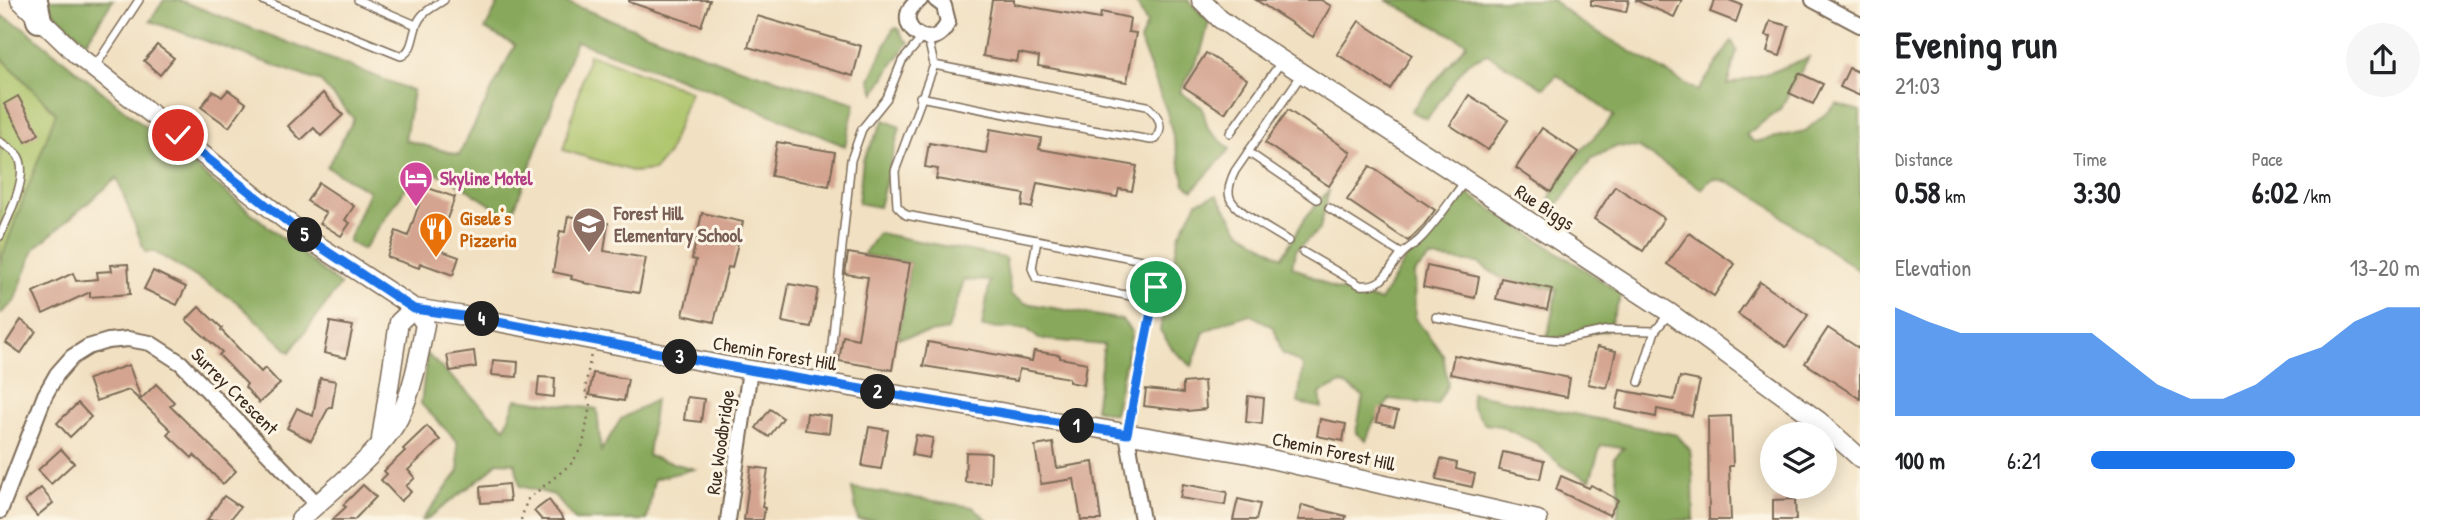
<!DOCTYPE html>
<html lang="en">
<head>
<meta charset="utf-8">
<style>
	body { margin:0; font-family:"Patrick Hand",sans-serif; background:#f6f6f6; color:#202124; height:100vh; display:flex; flex-direction:column; font-size:26px; white-space:nowrap }
	* { box-sizing:border-box; margin:0 }
	p { font-size:23px; color:#757577 }
	.icon { flex:none; width:38px; height:38px; fill:none; stroke:currentColor; stroke-width:2; stroke-linecap:round; stroke-linejoin:round }
	.map { position:relative; flex:1; overflow:hidden }
	.sheet { display:flex; flex-direction:column; background:#fff; width:595px }
	.sheet>* { flex:none }
	.tools { position:absolute; left:1760px; top:422px; display:grid; gap:14px }
	.tools a { display:grid; place-items:center; width:77px; height:77px; border-radius:50%; background:#fff; box-shadow:0 4px 18px #0003; font-size:35px }
	.pin { position:absolute; display:grid; place-items:center; width:60px; height:60px; color:#fff; margin:-30px; border:4px solid #fff; border-radius:50%; box-shadow:0 2px 7px #0007 }
	.km { position:absolute; width:35px; height:35px; margin:-18px; border-radius:50%; background:#222; color:#fff; font-size:19px; line-height:35px; text-align:center }
	.round { display:grid; place-items:center; flex:none; width:74px; height:74px; border-radius:37px; background:#f6f6f6 }
	.headline { display:flex; align-items:center; justify-content:space-between; height:119px; padding:0 35px }
	h1 { font-size:38px; font-weight:700; line-height:52px }
	.metrics { display:grid; grid-template-columns:repeat(3,1fr); gap:10px; height:119px; padding:7px 35px }
	.metrics div { display:grid; align-content:center }
	.metrics b { font-size:30px; font-weight:700 }
	.metrics small { font-size:19px; font-weight:400 }
	.metrics p { font-size:19px }
	.chart { height:196px; padding:14px 35px }
	.chart p { display:flex; justify-content:space-between }
	.chart svg { width:100%; height:126px; margin-top:7px; fill:#1a73e8; opacity:.7 }
	ul { padding:0 35px; list-style:none; font-size:23px }
	li { display:grid; grid-template-columns:112px 84px 1fr; align-items:center; height:52px }
	li i { height:18px; border-radius:9px; background:#1a73e8 }
	main { display:flex; flex:1; min-height:0 }
	.map>svg:first-child { display:block }
	.green { fill:#abc368; stroke:#737643; stroke-width:2 }
	.forest { fill:#88a95c; stroke:#626a3d; stroke-width:2 }
	.building { fill:#d4a490 }
	.lines { fill:none; stroke-linecap:round; stroke-linejoin:round }
	.service-casing { stroke:#7b6a57; stroke-width:10 }
	.minor-casing { stroke:#7b6a57; stroke-width:18 }
	.tertiary-casing { stroke:#7b6a57; stroke-width:21 }
	.motorway-casing { stroke:#7b6a57; stroke-width:28 }
	.path { stroke:#7b6a57; stroke-width:2.5; stroke-dasharray:2 5; stroke-linecap:butt }
	.service { stroke:#fff; stroke-width:7 }
	.minor { stroke:#fff; stroke-width:14 }
	.tertiary { stroke:#fff; stroke-width:18 }
	.motorway { stroke:#fff; stroke-width:24 }
	.route-casing { stroke:#fff; stroke-width:14 }
	.route { stroke:#1a73e8; stroke-width:9 }
	.labels { text-anchor:middle; stroke-width:6; stroke-linejoin:round; paint-order:stroke }
	.hotel-label { font-size:19px; font-weight:bold; fill:#b23c85; stroke:#fcf5e5; text-anchor:start }
	.street-label { font-size:19px; fill:#3b2a1e; stroke:#fcf5e5 }
	.education-label { font-size:19px; font-weight:bold; fill:#785e54; stroke:#fcf5e5; text-anchor:start }
	.food-label { font-size:19px; font-weight:bold; fill:#c56008; stroke:#fcf5e5; text-anchor:start }
</style>
</head>
<body>
<main>
<div class="map">
<svg width="1860" height="520" viewBox="0 0 1860 520">
	<rect width="100%" height="100%" fill="#fcf5e5"/>
	<filter id="ink" filterUnits="userSpaceOnUse"><feTurbulence type="fractalNoise" baseFrequency=".0143" numOctaves="2"/><feDisplacementMap in="SourceGraphic" scale="14" xChannelSelector="R" yChannelSelector="G"/><feConvolveMatrix kernelMatrix="1 2 1 2 8 2 1 2 1" color-interpolation-filters="sRGB"/></filter>
	<filter id="wash" filterUnits="userSpaceOnUse"><feTurbulence type="fractalNoise" baseFrequency=".00686" numOctaves="4" result="noise"/><feDisplacementMap in="SourceGraphic" scale="28" xChannelSelector="R" yChannelSelector="G"/><feGaussianBlur stdDeviation="1.57" result="paint"/><feColorMatrix in="noise" values="0 0 0 0 0 0 0 0 0 0 0 0 0 0 0 0 0 1.4 0 .05"/><feComposite in="paint" operator="in"/></filter>
	<g filter="url(#wash)">
		<rect width="100%" height="100%" fill="#f1e0c1"/>
		<g class="green">
			<path d="M589,54L690,91L668,154L654,170L635,172L563,150Z"/>
			<path d="M0,56L56,113L0,262Z"/>
		</g>
		<g class="forest">
			<path d="M47,0H113L86,42L54,13Z"/>
			<path d="M164,0H179L413,91L405,140L459,155L515,45L485,29L500,0H560L727,64L855,103L845,146L719,93L576,41L511,218L448,177L419,169L363,250L348,241L369,191L327,167L354,119L321,82L150,21Z"/>
			<path d="M1135,0H1188L1209,22L1201,52L1180,92L1202,107L1208,129L1230,149L1193,190L1185,184L1167,112L1140,41L1147,24Z"/>
			<path d="M1386,0H1552L1579,21L1698,91L1732,41L1737,51L1727,85L1775,71L1809,57L1780,109L1746,135L1754,142L1805,131L1837,104L1860,111V271L1783,218C1774,205 1731,180 1715,179C1709,179 1705,185 1702,189L1639,148L1618,146L1592,158L1556,207L1548,204C1559,166 1589,144 1614,116L1557,75L1544,88L1487,54L1467,63L1427,119L1411,111L1467,43Z"/>
			<path d="M0,15L24,28L340,285L290,352L237,302L153,251L145,252L117,178L34,249L14,302L0,314V262L56,113L0,56Z"/>
			<path d="M898,28L904,39L909,42L892,65L875,93L870,79L893,29Z"/>
			<path d="M884,120L900,127L879,207L858,203L863,160Z"/>
			<path d="M1329,190L1320,229L1296,250L1292,266L1335,289L1380,301L1406,258L1465,192L1622,294L1608,330L1547,339L1557,290L1501,278L1478,263L1430,258L1414,273L1415,318L1443,355L1448,384L1437,405L1390,399L1372,425L1366,441L1356,433L1363,396L1342,383L1320,393L1322,408L1298,403L1303,365L1282,353L1274,328L1250,314L1225,322L1204,332L1192,366L1173,350L1160,330L1179,235L1197,202L1217,195L1240,231L1282,257L1305,218Z"/>
			<path d="M878,233L1005,258L1011,295L1025,303L1122,320L1132,332L1114,414L1095,409L1104,345L1039,339L1027,329L982,327L990,281L964,280L948,330L898,338L910,263L863,255Z"/>
			<path d="M427,354L505,428L516,399L597,409L601,451L621,419L655,400L648,456L694,469L654,479L647,520H575L554,495L520,486L515,463L497,462L486,474L426,520H422L459,471L457,441L421,404Z"/>
			<path d="M1471,393L1677,435L1690,450L1693,475L1694,520H1617L1620,497L1614,458L1624,448L1601,445L1590,480L1562,466L1536,443L1500,426L1485,424L1472,407Z"/>
			<path d="M852,488L972,507L988,520H858Z"/>
		</g>
		<g id="blocks">
			<g class="building">
				<path d="M629,0H710L701,26L629,2Z"/>
				<path d="M992,0H1014V4L1100,19L1101,12L1130,18L1128,32L1136,33L1127,82L1038,66L1039,57L1019,53L1017,62L983,56Z"/>
				<path d="M1256,0H1321L1331,6L1313,37Z"/>
				<path d="M1591,0H1629L1626,12L1591,5Z"/>
				<path d="M1635,0H1682L1674,17Z"/>
				<path d="M1715,0H1729L1742,5L1736,22L1710,12Z"/>
				<path d="M757,16L861,46L853,76L748,47Z"/>
				<path d="M1359,21L1412,55L1390,89L1337,54Z"/>
				<path d="M1770,21L1789,26L1780,56L1767,52L1771,37L1765,36Z"/>
				<path d="M157,45L174,58L160,75L144,61Z"/>
				<path d="M1206,53L1247,79L1225,113L1184,87Z"/>
				<path d="M1849,68L1860,73V96L1840,87Z"/>
				<path d="M1799,73L1823,84L1813,104L1789,93Z"/>
				<path d="M228,90L246,103L229,127L201,107L213,91L222,97Z"/>
				<path d="M323,93L343,115L321,136L314,128L301,140L288,126Z"/>
				<path d="M1469,95L1508,120L1488,150L1450,125Z"/>
				<path d="M18,96L39,134L26,142L4,104Z"/>
				<path d="M1288,110L1351,152L1329,186L1265,143Z"/>
				<path d="M1542,128L1578,152L1551,192L1516,168Z"/>
				<path d="M990,129L1041,138L1039,149L1137,166L1132,191L1119,189L1117,197L1037,183L1032,208L1022,206L1024,194L936,179L938,169L925,167L929,143L986,153Z"/>
				<path d="M777,142L835,152L829,186L771,176Z"/>
				<path d="M1370,166L1435,210L1423,226L1408,241L1347,200Z"/>
				<path d="M319,183L354,206L345,220L350,223L341,236L320,223L326,213L307,201Z"/>
				<path d="M1615,186L1664,218L1643,251L1594,219Z"/>
				<path d="M425,187L455,197L436,249L459,257L453,275L420,263L419,268L387,257L396,231L408,236Z"/>
				<path d="M702,213L743,222L732,268L728,267L714,322L683,315L696,260L692,259Z"/>
				<path d="M568,216L608,223L604,251L646,258L639,293L584,283V282L571,279L572,276L553,272L560,231L565,232Z"/>
				<path d="M1689,233L1735,264L1714,296L1667,264Z"/>
				<path d="M848,253L910,263L892,370L839,361L843,336L858,339L868,277L845,274Z"/>
				<path d="M128,264L130,294L90,297V292L43,314L33,292L73,273L76,281L98,279L97,272L112,271L111,265Z"/>
				<path d="M1427,266L1479,277L1475,298L1423,287Z"/>
				<path d="M153,271L186,287L177,305L144,289Z"/>
				<path d="M1501,278L1552,289L1547,310L1496,299Z"/>
				<path d="M1760,282L1808,315L1786,347L1738,314Z"/>
				<path d="M789,284L818,289L811,327L782,322Z"/>
				<path d="M199,307L222,328L221,330L261,372L265,368L280,384L259,403L245,387L247,384L219,355L222,352L186,320Z"/>
				<path d="M21,320L36,331L21,353L6,343Z"/>
				<path d="M330,322L353,326L346,358L324,353Z"/>
				<path d="M1828,328L1860,349V399L1805,363Z"/>
				<path d="M928,342L1032,361L1034,351L1060,355V358L1087,363L1084,385L1069,382V378L1019,369L1017,381L923,366Z"/>
				<path d="M1597,347L1616,351L1607,388L1588,384Z"/>
				<path d="M474,351L476,367L450,371L447,355Z"/>
				<path d="M1454,355L1570,378L1567,397L1450,374Z"/>
				<path d="M493,360L518,362L517,377L492,375Z"/>
				<path d="M129,365L141,399L156,384L174,402L170,406L236,471L223,484L194,455L192,458L167,434L171,430L129,390L96,401L88,379Z"/>
				<path d="M593,373L628,379L624,401L589,395Z"/>
				<path d="M539,377L555,378L554,397L537,395Z"/>
				<path d="M1680,377L1700,381L1692,416L1657,409L1656,417L1616,409L1620,390L1674,400Z"/>
				<path d="M320,378L336,381L332,407H329L311,441L287,428L297,408L313,416Z"/>
				<path d="M1204,381L1206,409L1187,411L1144,406L1146,389L1183,393V383Z"/>
				<path d="M1248,396L1264,398L1262,424L1246,422Z"/>
				<path d="M687,397L704,399L701,422L684,420Z"/>
				<path d="M78,403L91,417L70,437L57,423Z"/>
				<path d="M1379,408L1398,412L1394,426L1376,422Z"/>
				<path d="M770,409L783,418L769,437L756,428Z"/>
				<path d="M807,413L831,416L829,433L805,430Z"/>
				<path d="M1731,416L1733,466H1729L1731,520H1709L1708,417Z"/>
				<path d="M1320,419L1346,424L1343,441L1317,436Z"/>
				<path d="M427,426L440,440L408,470L415,478L406,486L411,492L401,501L381,480L387,474L384,471L405,451L403,449Z"/>
				<path d="M869,427L888,430L881,469L862,466Z"/>
				<path d="M916,435L933,438L929,458L912,455Z"/>
				<path d="M1053,443L1057,468L1093,462L1101,520H1081L1074,479L1041,484L1035,446Z"/>
				<path d="M61,449L74,463L51,484L38,470Z"/>
				<path d="M966,452L991,453L990,483L965,482Z"/>
				<path d="M1503,452L1544,461L1540,479L1499,470Z"/>
				<path d="M1441,459L1457,463L1456,469L1475,474L1472,487L1436,479Z"/>
				<path d="M751,467L768,469L762,507L765,508L763,520H744Z"/>
				<path d="M1561,476L1589,488L1591,485L1618,500L1609,515L1556,490Z"/>
				<path d="M508,484L510,501L481,503L480,487Z"/>
				<path d="M1183,484L1227,492L1225,505L1180,498Z"/>
				<path d="M363,485L376,497L354,520H332L346,507L343,505Z"/>
				<path d="M41,488L53,503L37,516L25,501Z"/>
				<path d="M224,496L240,507L230,520H207Z"/>
				<path d="M1238,499L1260,504L1256,520H1233Z"/>
				<path d="M1795,499L1796,520H1773V500Z"/>
				<path d="M549,500L564,520H542L534,511Z"/>
				<path d="M1302,505L1346,516L1345,520H1298Z"/>
			</g>
		</g>
	</g>
	<g filter="url(#ink)">
		<use href="#blocks" fill-opacity="0" stroke="#7b6a57" stroke-width="2"/>
		<g class="lines">
			<g class="service-casing">
				<g id="service">
					<path d="M262,0L401,56C416,50 411,29 421,17C426,10 437,5 444,0"/>
					<path d="M358,0L416,25"/>
					<path d="M928,38L934,65L895,171L897,206L906,215L1142,260C1152,268 1156,274 1156,287L1127,434"/>
					<path d="M94,68L139,0"/>
					<path d="M920,97L1046,122L1151,140L1156,139C1165,125 1158,115 1147,106L934,65"/>
					<path d="M1230,133L1282,61"/>
					<path d="M0,142C6,146 14,150 18,156C30,175 8,217 0,236"/>
					<path d="M1248,152L1317,199"/>
					<path d="M1329,208L1402,254"/>
					<path d="M1037,240L1032,268L1036,278L1152,300"/>
					<path d="M1288,241C1275,232 1235,212 1230,198C1227,189 1231,179 1235,171L1302,74"/>
					<path d="M1303,252L1360,285C1384,288 1388,270 1401,255C1407,248 1416,244 1422,237C1438,220 1451,200 1465,181"/>
					<path d="M1436,317L1538,338L1561,340L1608,330L1655,331L1669,314"/>
					<path d="M1639,382L1655,331"/>
					<path d="M828,383L851,160L862,129L887,98L902,61L922,38"/>
				</g>
			</g>
			<g class="minor-casing">
				<g id="minor">
					<path d="M920,0C886,20 932,60 948,22L944,6L936,0"/>
					<path d="M1813,0L1860,25"/>
					<path d="M1127,434L1142,520"/>
					<path d="M0,511L45,395L57,374L72,357L88,347L108,341L128,339L150,343L181,363L317,504"/>
					<path d="M728,520L750,370"/>
				</g>
			</g>
			<g class="tertiary-casing">
				<g id="tertiary">
					<path d="M20,0L77,55L313,242L414,308L477,318L721,365L1249,454L1538,520"/>
					<path d="M1201,0L1220,19L1240,33L1670,313L1819,421L1860,458"/>
					<path d="M381,439L399,322L414,308"/>
					<path d="M300,520C329,492 381,453 399,418C413,390 419,356 425,324L414,308"/>
				</g>
			</g>
			<g class="motorway-casing">
				<path id="motorway" d="M35,0L39,20"/>
			</g>
			<path class="path" d="M521,520L527,500L572,463L583,445L590,405L585,389L591,354"/>
			<use href="#service" class="service"/>
			<use href="#minor" class="minor"/>
			<use href="#tertiary" class="tertiary"/>
			<use href="#motorway" class="motorway"/>
		</g>
	</g>
	<g class="lines" filter="url(#ink)">
		<g class="route-casing">
			<path id="route" d="M178,135L313,242L414,309L477,318L743,369L1127,434L1156,287"/>
		</g>
		<use href="#route" class="route"/>
	</g>
	<defs>
		<g id="hotel-pin" transform="scale(1.75)"><path d="M0 17L-7.5 6A9.5 9.5 0 1 1 7.5 6Z" fill="#d1479c" stroke="#fcf5e5"/><path d="M-6-4.5h1.5V1H6V5H4.5V3h-9V5H-6ZM-4 0a1.8 1.8 0 1 1 3.6 0ZM.5 0V-2.5h3Q6-2.5 6 0Z" fill="#fff"/></g>
		<g id="school-pin" transform="scale(1.75)"><path d="M0 17L-7.5 6A9.5 9.5 0 1 1 7.5 6Z" fill="#8d6e63" stroke="#fcf5e5"/><path d="M0-5L7-2L0 1L-7-2ZM-4 1L0 2.5L4 1V4Q0 6-4 4Z" fill="#fff"/></g>
		<g id="restaurant-pin" transform="scale(1.75)"><path d="M0 17L-7.5 6A9.5 9.5 0 1 1 7.5 6Z" fill="#e8710a" stroke="#fcf5e5"/><path d="M-5-6h1v4h1v-4h1v4h1v-4h1v5L-1.5 .5V6h-2V.5L-5-1ZM5-6V6H3V1.5H1.5Q1.5-4 5-6Z" fill="#fff"/></g>
	</defs>
	<g fill-rule="evenodd">
		<use href="#hotel-pin" x="416" y="178"/>
		<use href="#school-pin" x="589" y="224"/>
		<use href="#restaurant-pin" x="436" y="229"/>
	</g>
	<g class="labels">
		<g class="hotel-label">
			<text x="440" y="185">Skyline Motel</text>
		</g>
		<g class="street-label">
			<text transform="translate(1545 207) rotate(33)" y="7">Rue Biggs</text>
			<text transform="translate(775 353) rotate(10)" y="7">Chemin Forest Hill</text>
			<text transform="translate(235 391) rotate(45)" y="7">Surrey Crescent</text>
			<text transform="translate(720 442) rotate(-82)" y="7">Rue Woodbridge</text>
			<text transform="translate(1334 451) rotate(12)" y="7">Chemin Forest Hill</text>
		</g>
		<g class="education-label">
			<text x="614" y="220">Forest Hill<tspan x="614" dy="22">Elementary School</tspan></text>
		</g>
		<g class="food-label">
			<text x="460" y="225">Gisele's<tspan x="460" dy="22">Pizzeria</tspan></text>
		</g>
	</g>
</svg>
<div class="tools">
<a><svg class="icon" aria-label="layers" viewBox="0 0 24 24"><path d="M12 4l9 5-9 5-9-5zM3 14l9 5 9-5"/></svg></a>
</div>
<div class="pin" style="left:1156px;top:287px;background:#1e9e55"><svg class="icon" aria-label="arrive" viewBox="0 0 24 24"><path d="M6 21V4h12l-3 4 3 4H6"/></svg></div>
<div class="pin" style="left:178px;top:135px;background:#d93025"><svg class="icon" aria-label="check" viewBox="0 0 24 24"><path d="M5 12l5 5 9-10"/></svg></div>
<b class="km" style="left:1077px;top:426px">1</b>
<b class="km" style="left:878px;top:392px">2</b>
<b class="km" style="left:680px;top:357px">3</b>
<b class="km" style="left:482px;top:319px">4</b>
<b class="km" style="left:305px;top:235px">5</b>
</div>
<section class="sheet">
<div class="headline"><div><h1>Evening run</h1><p>21:03</p></div><a class="round"><svg class="icon" aria-label="share" viewBox="0 0 24 24"><path d="M12 15V3M7 8l5-5 5 5M5 13v7h14v-7"/></svg></a></div>
<div class="metrics">
<div><p>Distance</p><b>0.58<small> km</small></b></div>
<div><p>Time</p><b>3:30</b></div>
<div><p>Pace</p><b>6:02<small> /km</small></b></div>
</div>
<div class="chart"><p><span>Elevation</span>13–20 m</p>
<svg viewBox="0 0 160 44" preserveAspectRatio="none"><path d="M0 44V6L10 11L20 15L30 15L40 15L50 15L60 15L70 24L80 33L90 38L100 38L110 33L120 24L130 20L140 11L150 6L160 6V44z"/></svg>
</div>
<ul>
<li><b>100 m</b>6:21<i style="width:62%"></i></li>
</ul>
</section>
</main>
</body>
</html>
